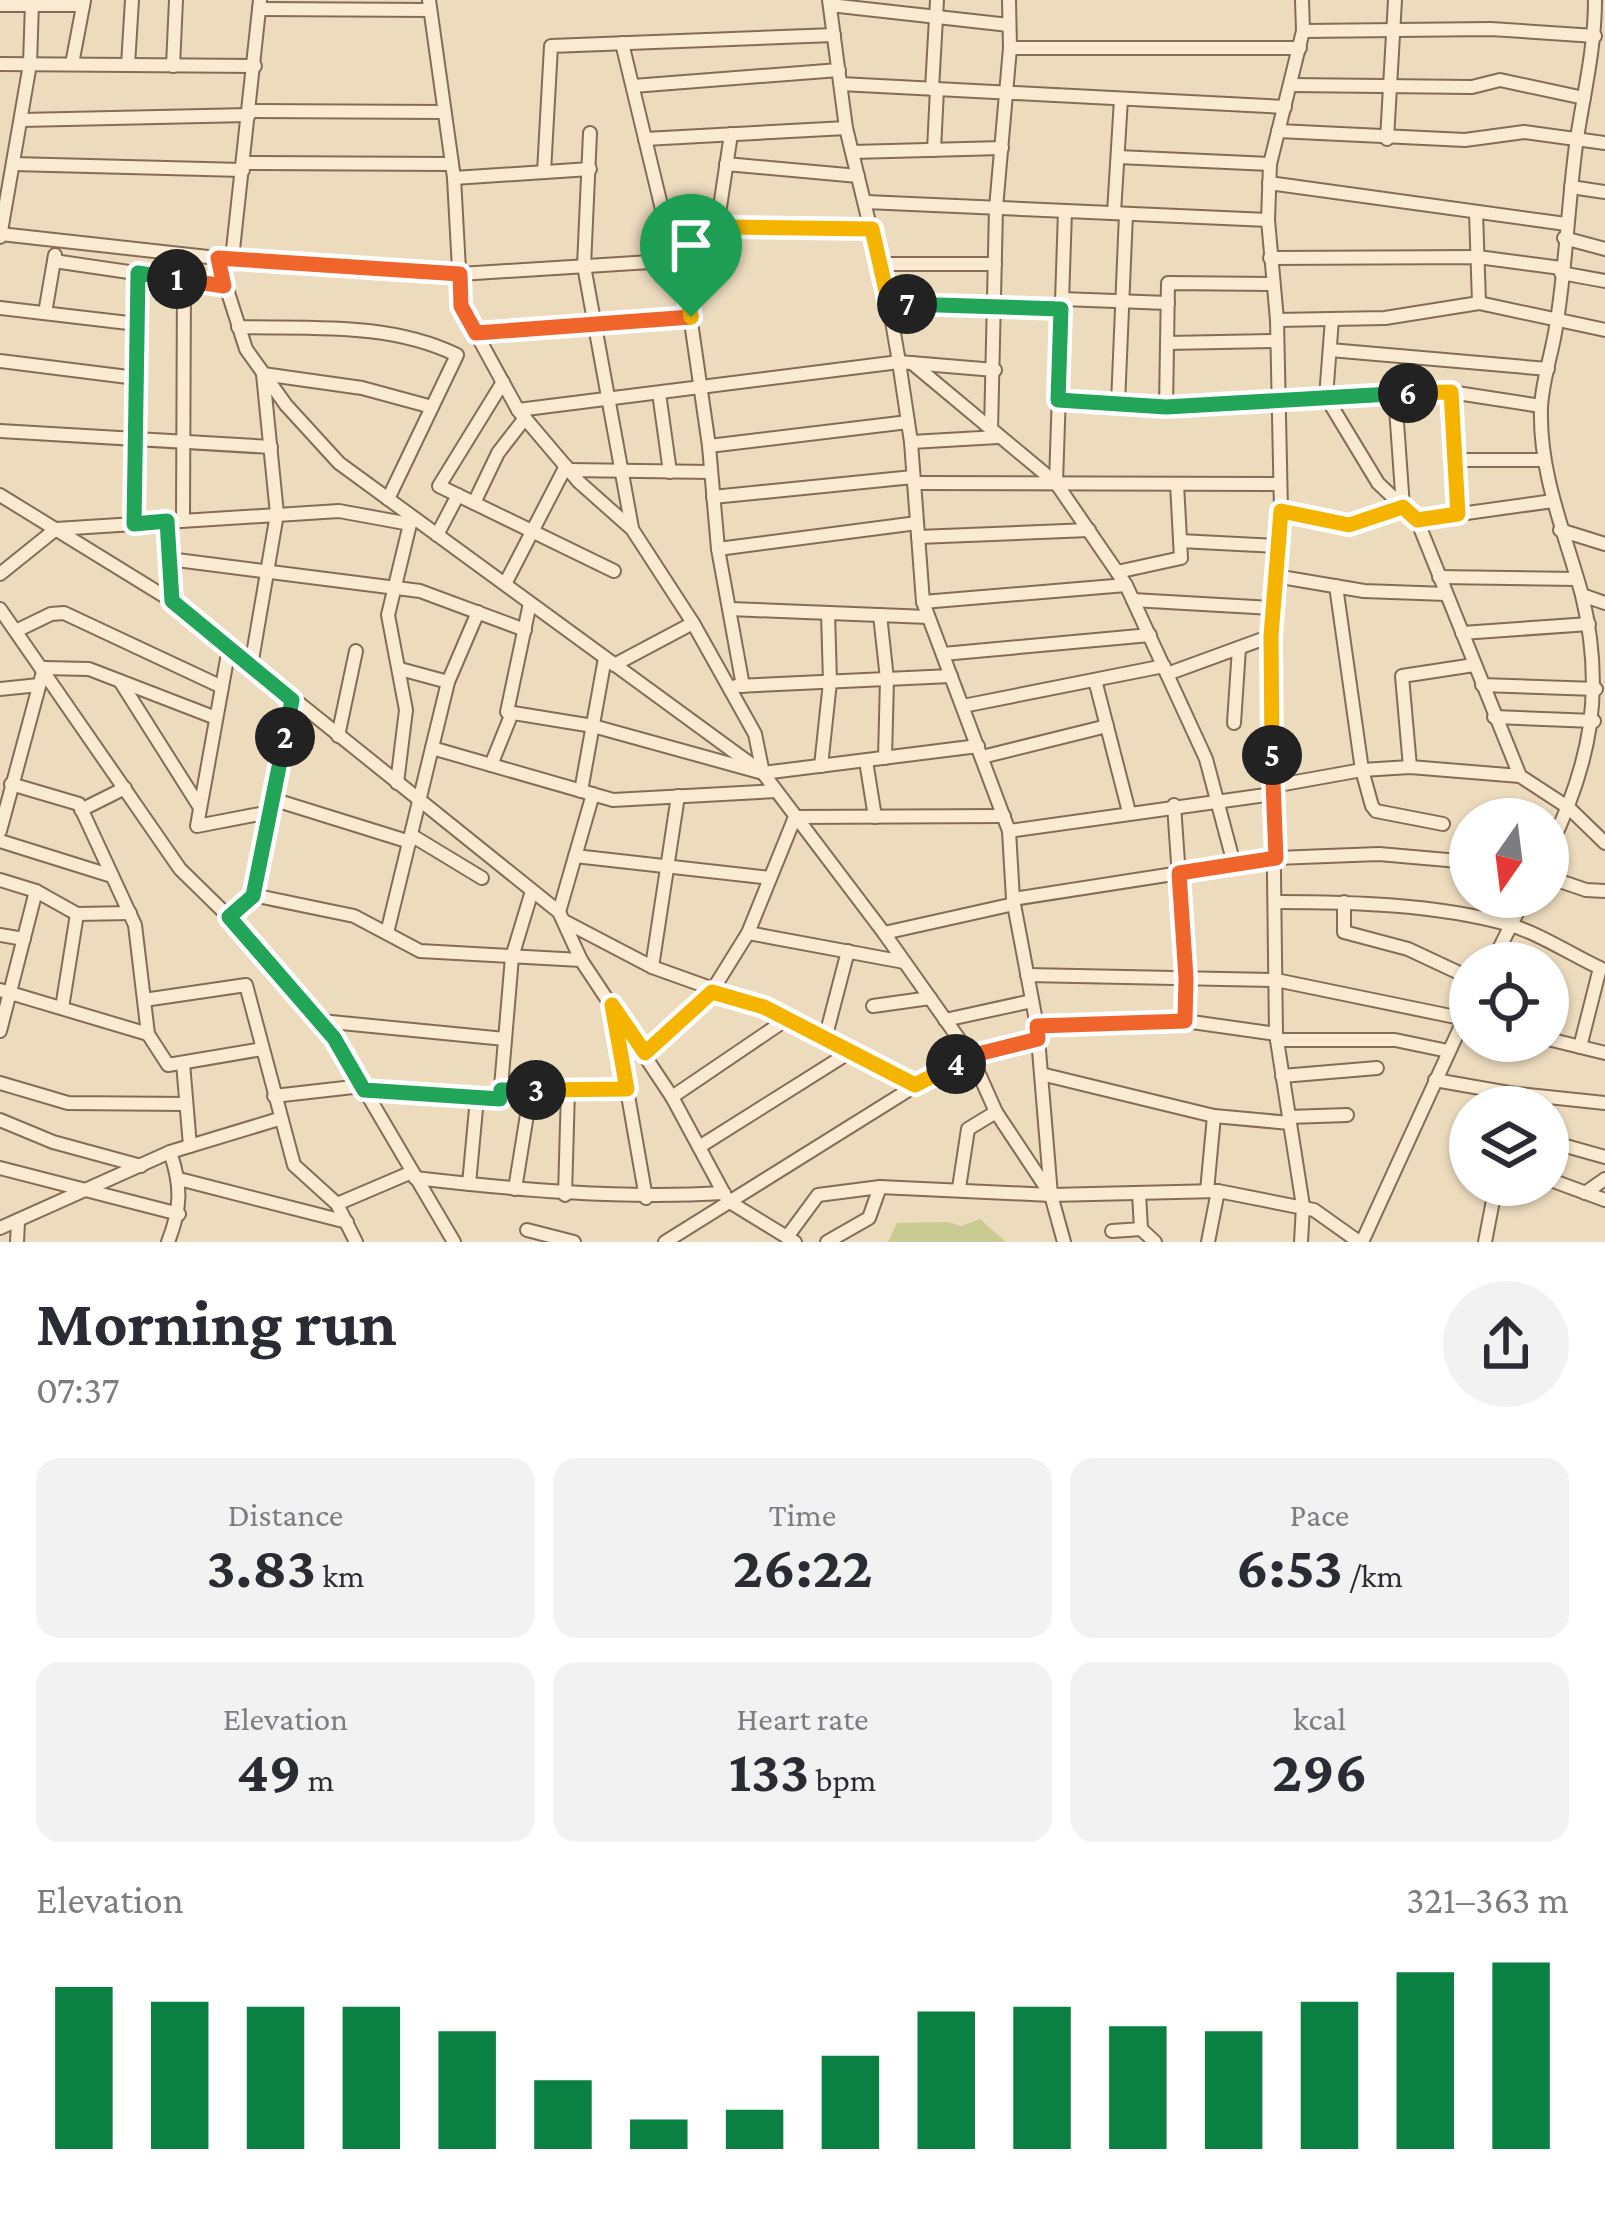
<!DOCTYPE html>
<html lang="en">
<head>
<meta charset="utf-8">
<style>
	body { margin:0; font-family:"Crimson Pro",serif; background:#f2f2f3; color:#2b2b33; height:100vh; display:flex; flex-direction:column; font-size:45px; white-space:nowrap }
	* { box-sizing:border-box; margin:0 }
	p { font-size:39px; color:#7c7c81 }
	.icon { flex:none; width:66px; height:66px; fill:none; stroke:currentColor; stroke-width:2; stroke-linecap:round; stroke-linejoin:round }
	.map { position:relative; height:1242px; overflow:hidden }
	.drawer { display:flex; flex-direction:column; background:#fff; flex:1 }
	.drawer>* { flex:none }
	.needle { width:78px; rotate:194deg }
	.fabs { position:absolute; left:1449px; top:798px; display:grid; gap:24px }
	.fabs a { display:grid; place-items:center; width:120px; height:120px; border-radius:50%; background:#fff; box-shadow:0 3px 9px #0004; font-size:60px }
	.pin { position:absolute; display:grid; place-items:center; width:102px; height:102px; color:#fff; margin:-123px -51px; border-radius:50% 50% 50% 0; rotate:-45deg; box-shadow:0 0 12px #0007 }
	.pin .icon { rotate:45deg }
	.km { position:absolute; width:60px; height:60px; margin:-30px; border-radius:50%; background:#222; color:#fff; font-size:33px; line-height:60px; text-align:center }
	.round { display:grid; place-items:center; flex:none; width:126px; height:126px; border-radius:63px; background:#f2f2f3 }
	.headline { display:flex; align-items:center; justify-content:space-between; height:204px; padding:0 36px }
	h1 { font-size:66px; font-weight:700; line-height:90px }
	.metrics { display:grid; grid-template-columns:repeat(3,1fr); gap:18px; height:204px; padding:12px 36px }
	.metrics div { display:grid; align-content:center; border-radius:24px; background:#f2f2f3; text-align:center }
	.metrics b { font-size:60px; font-weight:700 }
	.metrics small { font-size:33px; font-weight:400 }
	.metrics p { font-size:33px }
	.chart { height:336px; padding:24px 36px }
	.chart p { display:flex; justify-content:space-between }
	.chart svg { width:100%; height:216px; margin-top:12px; stroke:#0b8043; stroke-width:6 }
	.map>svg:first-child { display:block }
	.green { fill:#c9cb92 }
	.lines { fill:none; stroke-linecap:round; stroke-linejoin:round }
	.minor-casing { stroke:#856c57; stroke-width:16 }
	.minor { stroke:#f9ead1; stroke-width:12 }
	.split-1-casing { stroke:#fff; stroke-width:24 }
	.split-2-casing { stroke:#fff; stroke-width:24 }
	.split-3-casing { stroke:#fff; stroke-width:24 }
	.split-4-casing { stroke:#fff; stroke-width:24 }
	.split-5-casing { stroke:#fff; stroke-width:24 }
	.split-6-casing { stroke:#fff; stroke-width:24 }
	.split-7-casing { stroke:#fff; stroke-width:24 }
	.split-8-casing { stroke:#fff; stroke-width:24 }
	.split-1 { stroke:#f0652b; stroke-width:15 }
	.split-2 { stroke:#22a559; stroke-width:15 }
	.split-3 { stroke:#22a559; stroke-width:15 }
	.split-4 { stroke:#f5b400; stroke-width:15 }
	.split-5 { stroke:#f0652b; stroke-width:15 }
	.split-6 { stroke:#f5b400; stroke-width:15 }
	.split-7 { stroke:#22a559; stroke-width:15 }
	.split-8 { stroke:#f5b400; stroke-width:15 }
</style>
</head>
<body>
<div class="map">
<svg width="1605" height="1242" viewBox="0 0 1605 1242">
	<rect width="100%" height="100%" fill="#eddbbe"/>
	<path class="green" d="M980,1219L1006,1242H888L897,1223L947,1222L961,1226Z"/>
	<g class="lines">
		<g class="minor-casing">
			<g id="minor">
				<path d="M429,0L454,178L461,306L518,410L579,482L632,529L693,623L755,734L763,773"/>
				<path d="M829,0L846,128L889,304L899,362L911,442L923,602L1009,831L1013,899L1037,1026L1051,1195L1064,1242"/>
				<path d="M0,5H83"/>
				<path d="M830,5L1009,25"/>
				<path d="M259,9L430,10"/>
				<path d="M1303,31L1491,29L1595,36"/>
				<path d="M622,43L666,226L682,260L709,446L718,549L743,686"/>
				<path d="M1010,48H1300"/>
				<path d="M0,64L255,66"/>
				<path d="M72,64L84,1"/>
				<path d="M128,65L132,0"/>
				<path d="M173,66L176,0"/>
				<path d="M841,84L1285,107"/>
				<path d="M1291,85L1472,87L1500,80L1584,98"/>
				<path d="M633,86L839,70"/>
				<path d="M932,89L937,0"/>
				<path d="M250,111L444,112"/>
				<path d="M21,120L249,115"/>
				<path d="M1278,131L1465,140L1524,132L1605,143"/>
				<path d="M590,133L584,266L632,528"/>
				<path d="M645,139L846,128"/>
				<path d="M1387,139L1395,0"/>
				<path d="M934,150L937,89"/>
				<path d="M852,152L1002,148"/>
				<path d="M1118,157L1270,164"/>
				<path d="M244,163L452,164"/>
				<path d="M13,164L243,170"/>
				<path d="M726,164L858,176"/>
				<path d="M544,172L551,46L834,35"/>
				<path d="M454,178L590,169"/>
				<path d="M1269,183L1566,224"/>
				<path d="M1571,187L1605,192"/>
				<path d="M866,202L1268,220"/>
				<path d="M1476,212L1479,303"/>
				<path d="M1114,213L1121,99"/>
				<path d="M666,226L872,228"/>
				<path d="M717,227L731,134"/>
				<path d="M0,234L217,258L460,274L682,260"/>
				<path d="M0,237L30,64L32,3"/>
				<path d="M1564,238L1605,249"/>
				<path d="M217,258L246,349L286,405L339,463L763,773L884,933L971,1056L996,1112L1051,1195"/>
				<path d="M1270,258L1478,257L1561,268"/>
				<path d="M232,259L260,0"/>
				<path d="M54,261L224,286"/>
				<path d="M880,264H995"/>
				<path d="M1561,273L1605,281"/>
				<path d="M1062,299L1168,303"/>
				<path d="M889,304L1061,309"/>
				<path d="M0,308L137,324"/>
				<path d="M45,313L55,255"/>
				<path d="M1332,319L1326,397L1378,483L1417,520L1520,776L1569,808L1605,843"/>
				<path d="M1277,320L1385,318L1479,303L1605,330"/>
				<path d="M238,327C313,329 389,322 457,355L388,499"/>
				<path d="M476,333L691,317"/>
				<path d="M1167,343L1277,341"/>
				<path d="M1330,350L1548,369"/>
				<path d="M0,361L136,378"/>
				<path d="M912,363L1056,483L1126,585L1206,759L1234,864"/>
				<path d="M503,382L439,486L614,571"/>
				<path d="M1451,392L1458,515"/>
				<path d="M659,393L670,472"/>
				<path d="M1058,400L1166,407L1444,391L1541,406"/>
				<path d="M1118,404L1126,214"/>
				<path d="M1166,407L1168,283L1273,284"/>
				<path d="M518,410L899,362L995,370"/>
				<path d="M0,431L271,447"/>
				<path d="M991,431L996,208L1010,48L1009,0"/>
				<path d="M911,442L998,437"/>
				<path d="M709,446L908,422"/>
				<path d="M1455,460H1544"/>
				<path d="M570,470L711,472"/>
				<path d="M914,483L1280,484"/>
				<path d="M1056,483L1065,211"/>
				<path d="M0,495L172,601L559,912L581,960L672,1097L728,1201L795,1242"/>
				<path d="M713,497L913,477"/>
				<path d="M474,503L498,453L525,418"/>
				<path d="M1281,511L1349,525L1403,507L1395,394"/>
				<path d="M183,520L184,280"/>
				<path d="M1417,520L1553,501"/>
				<path d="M167,521L172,601"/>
				<path d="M134,523L138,273"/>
				<path d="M1560,530L1605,544"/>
				<path d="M437,535L458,495"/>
				<path d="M918,537L1089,530"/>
				<path d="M1180,541L1278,546"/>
				<path d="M718,549L917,523"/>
				<path d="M169,559L420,591L525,630"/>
				<path d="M1117,572L1181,558L1177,484"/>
				<path d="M0,574L56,529L339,511L410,524"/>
				<path d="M1275,576L1364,591L1446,594"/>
				<path d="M1439,577L1577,579"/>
				<path d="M505,584L566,466"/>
				<path d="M1336,586L1362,770L1372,806L1376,811L1443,824"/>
				<path d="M1582,595L1605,603"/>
				<path d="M1133,600L1273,608"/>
				<path d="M923,602L1126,585"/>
				<path d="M530,603L507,712L593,726L763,773L978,746"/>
				<path d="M0,609L180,869L229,917L334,1038L454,1242"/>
				<path d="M730,609L928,617"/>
				<path d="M880,615L887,679L885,758"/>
				<path d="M18,630L51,614L64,613L222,687"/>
				<path d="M1462,633L1589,624"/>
				<path d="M229,648L197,826L270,812"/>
				<path d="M943,654L1150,635"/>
				<path d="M614,665L693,623"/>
				<path d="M251,666L277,514L263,374L362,388L432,407"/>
				<path d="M400,669L448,682"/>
				<path d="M1167,674L1271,636"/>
				<path d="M1095,680L1129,812"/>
				<path d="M120,681L199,806"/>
				<path d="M1482,685L1596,689"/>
				<path d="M736,686L951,676"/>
				<path d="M0,689L39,685"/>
				<path d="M963,706L1164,666"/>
				<path d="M1494,717L1594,721"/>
				<path d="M1234,723L1239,648"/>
				<path d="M338,736L356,651"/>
				<path d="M432,748L613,800L776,791"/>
				<path d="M982,757L1107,726"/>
				<path d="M866,761L875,817"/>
				<path d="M491,765L512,713"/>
				<path d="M821,766L830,682L828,613"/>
				<path d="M1410,767L1402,676L1474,665"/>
				<path d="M397,783L406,710L388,615L411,520"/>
				<path d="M11,784L79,804L135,925L148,1034L168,1065L262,1049"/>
				<path d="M1273,786L1362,770L1410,767L1520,776"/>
				<path d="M581,791L605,658"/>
				<path d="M272,799L410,842"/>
				<path d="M1174,805L1186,978L1185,1021"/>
				<path d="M81,810L125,788"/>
				<path d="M0,831L44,668L89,669L216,718"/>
				<path d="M1009,831L1273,794"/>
				<path d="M411,835L482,878"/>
				<path d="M0,841L112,876"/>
				<path d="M1548,851C1591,764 1605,690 1582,595C1565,533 1539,474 1541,408C1542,381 1552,354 1556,327C1566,267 1568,205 1576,145C1583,96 1595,50 1595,0"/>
				<path d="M575,856L770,878"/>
				<path d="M1548,877L1586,890L1605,891"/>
				<path d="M0,880L36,891L77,914L130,913"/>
				<path d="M253,895L354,916L420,951L581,960"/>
				<path d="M1013,899L1276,858L1379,854L1470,862"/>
				<path d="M1276,902C1352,902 1434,904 1507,924C1539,933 1570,954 1600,968L1580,1047"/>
				<path d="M1344,902V932L1408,949L1470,978"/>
				<path d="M559,912L593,794"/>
				<path d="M229,917L253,895L292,700"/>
				<path d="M564,921L652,967L764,1007L915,1086"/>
				<path d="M387,933L448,682L478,612"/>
				<path d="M748,933L904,962"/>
				<path d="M884,933L1014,904"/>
				<path d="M0,935L24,939"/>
				<path d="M1492,963L1525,897"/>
				<path d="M652,967L678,796"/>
				<path d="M1027,975L1276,980L1470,1020"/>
				<path d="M0,990L148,1034"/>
				<path d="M144,1000L246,985L294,1165L337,1204L356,1242"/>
				<path d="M873,1006L930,998"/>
				<path d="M62,1008L77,914"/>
				<path d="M613,1010L646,1198"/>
				<path d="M945,1020L1032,1001"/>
				<path d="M321,1021L505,1039"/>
				<path d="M1037,1026L1185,1021L1276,1034"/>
				<path d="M0,1031L36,891"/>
				<path d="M825,1039L848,951"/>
				<path d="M1548,1039L1605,1053"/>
				<path d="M1277,1040H1395L1448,1051"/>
				<path d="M645,1053L712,991L748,933L795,817L1004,816"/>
				<path d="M183,1063L190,1146"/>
				<path d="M1041,1074L1214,1116L1290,1123"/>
				<path d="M1282,1076L1377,1068"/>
				<path d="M1435,1080L1509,1093L1605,1103"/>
				<path d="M0,1083L68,1103L186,1104"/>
				<path d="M364,1090L500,1099L512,957L532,891"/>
				<path d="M501,1090L627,1089"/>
				<path d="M274,1096L362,1086"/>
				<path d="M672,1097L787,1019"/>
				<path d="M1289,1117L1347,1115"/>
				<path d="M0,1120L53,1142L141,1166"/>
				<path d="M1548,1141L1605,1157"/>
				<path d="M699,1147L850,1052"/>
				<path d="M0,1168L179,1214"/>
				<path d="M415,1178C519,1190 619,1199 724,1193"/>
				<path d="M179,1179L347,1222"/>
				<path d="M1548,1179L1605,1200"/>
				<path d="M469,1184L477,1098"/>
				<path d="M959,1188L968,1129L996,1112"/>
				<path d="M515,1189L531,1090"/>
				<path d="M1207,1191L1214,1116"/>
				<path d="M1585,1193L1605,1179"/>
				<path d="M565,1195L568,1090"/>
				<path d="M337,1204L412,1172"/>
				<path d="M0,1228L170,1152L279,1119"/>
				<path d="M1141,1229L1155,1242"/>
				<path d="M527,1230L574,1242"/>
				<path d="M1112,1231L1141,1229L1139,1193"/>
				<path d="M787,1237L818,1195L880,1187L1051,1195L1218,1191L1314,1210L1359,1242"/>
				<path d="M17,1242L18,1222"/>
				<path d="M168,1242C181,1209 182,1186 170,1152"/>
				<path d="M665,1242L915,1086L971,1056L1038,1038"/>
				<path d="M827,1242L869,1218L880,1187"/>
				<path d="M1208,1242L1218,1191"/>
				<path d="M1301,1242L1303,1206L1276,1034L1271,636L1281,511L1277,320L1268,220L1270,164L1303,31L1302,0"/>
				<path d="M1362,1242L1470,1006"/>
				<path d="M1485,1242L1496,1185"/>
			</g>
		</g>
		<use href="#minor" class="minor"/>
	</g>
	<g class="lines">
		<g class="split-1-casing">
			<path id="split-1" d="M177,279L224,286L218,258L460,274L461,306L476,333L691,317"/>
		</g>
		<g class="split-2-casing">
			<path id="split-2" d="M177,279L138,273L134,524L167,521L172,601L292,700L285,737"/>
		</g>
		<g class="split-3-casing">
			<path id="split-3" d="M285,737L253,896L229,917L334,1038L364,1090L500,1099L501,1090H536"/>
		</g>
		<g class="split-4-casing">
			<path id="split-4" d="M536,1090L627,1089L612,1005L645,1053L712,992L764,1007L915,1085L956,1064"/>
		</g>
		<g class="split-5-casing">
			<path id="split-5" d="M956,1064L970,1056L1038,1039L1037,1026L1185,1021L1186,978L1179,873L1276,858L1272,755"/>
		</g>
		<g class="split-6-casing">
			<path id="split-6" d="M1272,755L1271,636L1281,511L1349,525L1403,507L1417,520L1458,514L1451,392L1408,393"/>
		</g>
		<g class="split-7-casing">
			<path id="split-7" d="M907,304L1061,309L1058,400L1166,407L1408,393"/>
		</g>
		<g class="split-8-casing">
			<path id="split-8" d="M691,317L682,260L666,226L872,229L889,304H907"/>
		</g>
		<use href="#split-1" class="split-1"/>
		<use href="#split-2" class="split-2"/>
		<use href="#split-3" class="split-3"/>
		<use href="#split-4" class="split-4"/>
		<use href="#split-5" class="split-5"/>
		<use href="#split-6" class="split-6"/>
		<use href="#split-7" class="split-7"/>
		<use href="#split-8" class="split-8"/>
	</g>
</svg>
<div class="fabs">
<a><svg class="needle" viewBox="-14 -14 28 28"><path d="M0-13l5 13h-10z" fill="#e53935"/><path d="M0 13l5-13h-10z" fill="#7c7c81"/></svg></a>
<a><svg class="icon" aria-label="locate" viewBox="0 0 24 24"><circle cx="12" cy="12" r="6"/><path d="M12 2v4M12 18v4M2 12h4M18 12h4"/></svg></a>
<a><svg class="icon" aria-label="layers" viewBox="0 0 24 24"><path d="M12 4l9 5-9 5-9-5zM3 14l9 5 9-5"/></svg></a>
</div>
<div class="pin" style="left:691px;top:317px;background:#1e9e55"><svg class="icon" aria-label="arrive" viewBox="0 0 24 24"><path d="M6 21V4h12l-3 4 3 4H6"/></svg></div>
<b class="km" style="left:177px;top:279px">1</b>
<b class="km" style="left:285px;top:737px">2</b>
<b class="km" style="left:536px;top:1090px">3</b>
<b class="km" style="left:956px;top:1064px">4</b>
<b class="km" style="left:1272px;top:755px">5</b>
<b class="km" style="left:1408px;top:393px">6</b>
<b class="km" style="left:907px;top:304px">7</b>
</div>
<section class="drawer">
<div class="headline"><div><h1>Morning run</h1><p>07:37</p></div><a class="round"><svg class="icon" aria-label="share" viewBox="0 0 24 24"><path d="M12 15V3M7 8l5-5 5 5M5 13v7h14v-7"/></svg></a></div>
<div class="metrics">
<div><p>Distance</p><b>3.83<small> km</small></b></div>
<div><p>Time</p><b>26:22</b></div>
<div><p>Pace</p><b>6:53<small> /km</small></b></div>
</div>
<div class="metrics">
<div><p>Elevation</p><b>49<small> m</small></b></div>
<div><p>Heart rate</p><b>133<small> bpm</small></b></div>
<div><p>kcal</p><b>296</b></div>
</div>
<div class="chart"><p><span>Elevation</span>321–363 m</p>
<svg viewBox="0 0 160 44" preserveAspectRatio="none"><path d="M5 44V11M15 44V14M25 44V15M35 44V15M45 44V20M55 44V30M65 44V38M75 44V36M85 44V25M95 44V16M105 44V15M115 44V19M125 44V20M135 44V14M145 44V8M155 44V6"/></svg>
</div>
</section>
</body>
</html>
